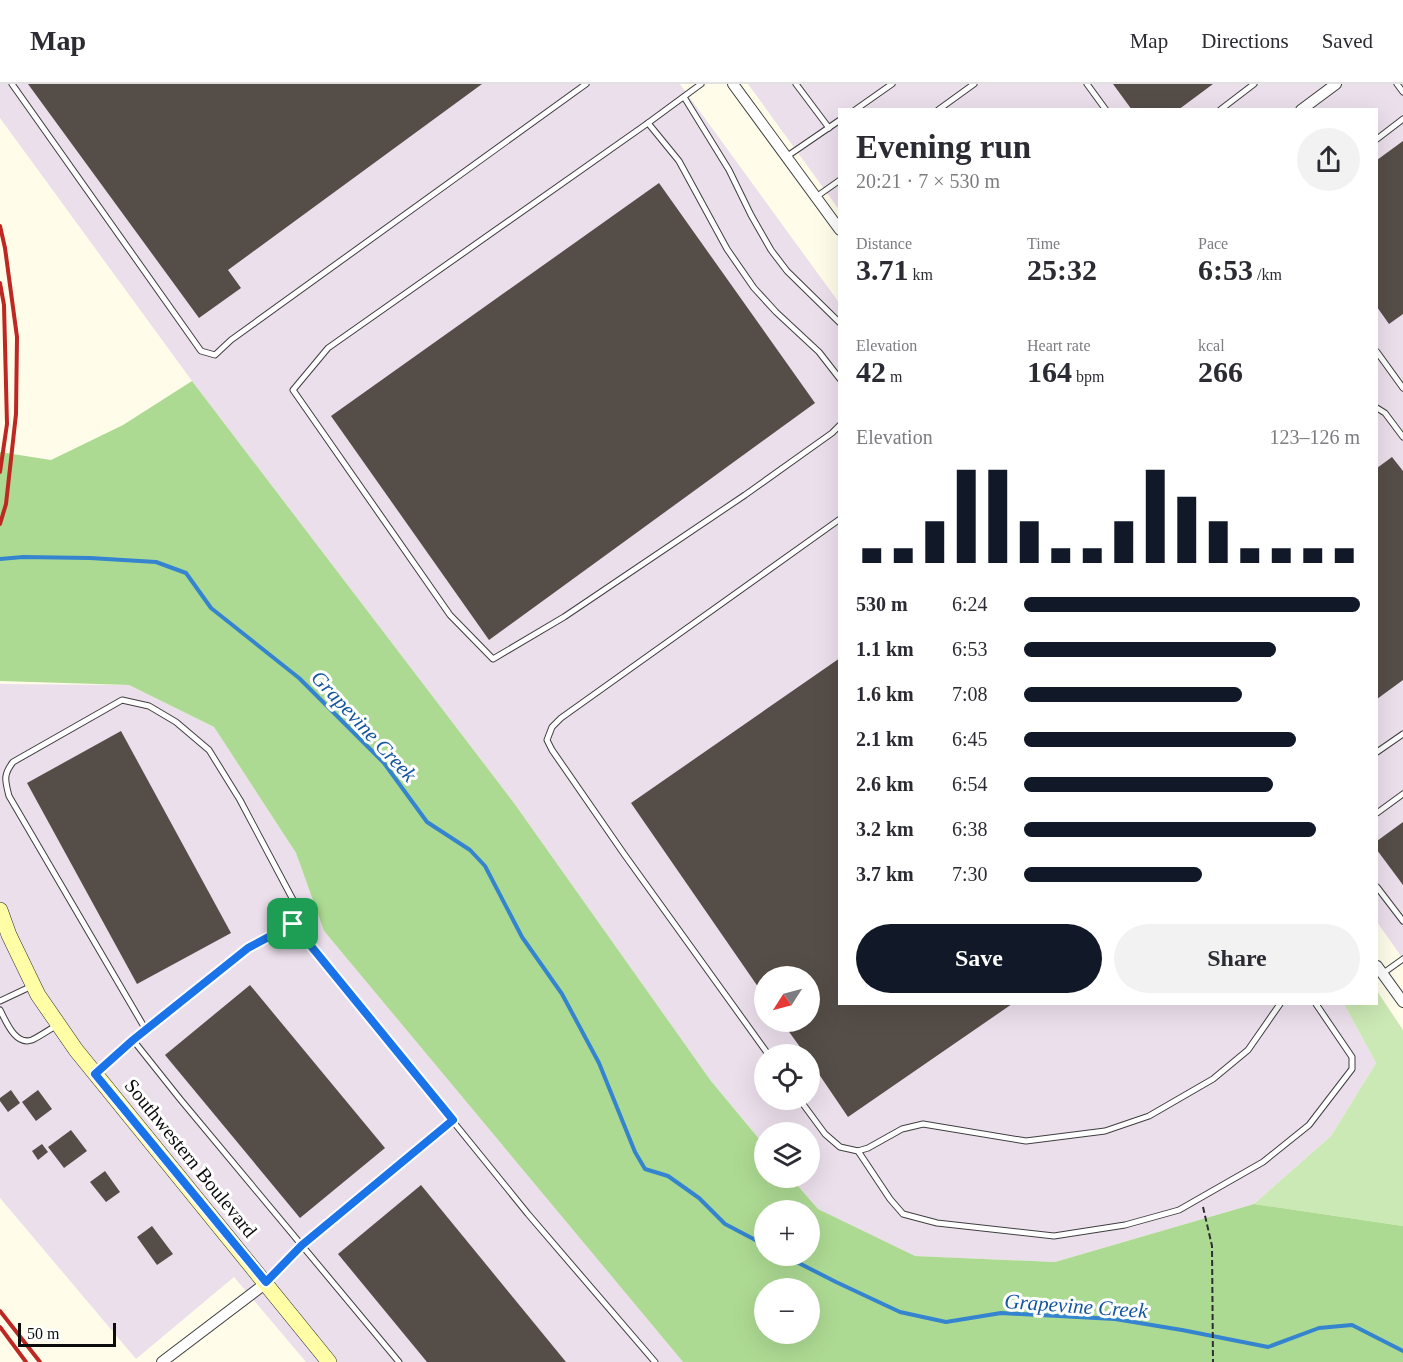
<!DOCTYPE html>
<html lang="en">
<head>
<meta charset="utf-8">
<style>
	body { margin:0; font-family:Georgia,serif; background:#f2f2f3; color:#2b2b33; height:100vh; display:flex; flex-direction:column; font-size:22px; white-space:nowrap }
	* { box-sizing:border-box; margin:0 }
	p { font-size:20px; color:#7c7c81 }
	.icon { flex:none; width:33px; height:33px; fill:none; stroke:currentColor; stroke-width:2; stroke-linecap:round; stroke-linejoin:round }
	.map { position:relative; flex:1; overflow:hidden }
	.side { position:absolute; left:838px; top:24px; width:540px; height:897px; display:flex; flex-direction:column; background:#fff; border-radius:0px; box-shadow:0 6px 24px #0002 }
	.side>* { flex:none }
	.needle { width:39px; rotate:234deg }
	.tools { position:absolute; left:754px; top:882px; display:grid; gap:12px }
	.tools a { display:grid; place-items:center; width:66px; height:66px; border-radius:50%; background:#fff; box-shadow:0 6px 24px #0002; font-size:30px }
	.scale { position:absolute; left:18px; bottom:15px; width:98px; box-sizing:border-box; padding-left:6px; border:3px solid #0c0c0c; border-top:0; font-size:16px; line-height:21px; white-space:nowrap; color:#0c0c0c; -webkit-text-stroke:4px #fff; paint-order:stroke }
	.pin { position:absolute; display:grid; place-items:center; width:51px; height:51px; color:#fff; margin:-26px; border-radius:12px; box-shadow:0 3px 9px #0006 }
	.round { display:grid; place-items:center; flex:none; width:63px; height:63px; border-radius:32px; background:#f2f2f3 }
	.headline { display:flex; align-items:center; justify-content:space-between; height:102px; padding:0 18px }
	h1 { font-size:33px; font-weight:600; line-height:45px }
	.metrics { display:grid; grid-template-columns:repeat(3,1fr); gap:9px; height:102px; padding:6px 18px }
	.metrics div { display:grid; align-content:center }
	.metrics b { font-size:30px; font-weight:600 }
	.metrics small { font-size:16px; font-weight:400 }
	.metrics p { font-size:16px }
	.chart { height:168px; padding:12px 18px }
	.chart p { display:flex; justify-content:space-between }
	.chart svg { width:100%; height:108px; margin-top:6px; stroke:#111827; stroke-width:6 }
	.button { display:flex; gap:12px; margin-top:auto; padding:12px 18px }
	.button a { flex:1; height:69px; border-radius:36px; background:#111827; color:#fff; font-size:24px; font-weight:600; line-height:69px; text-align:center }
	.button a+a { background:#f2f2f3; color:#2b2b33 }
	ul { padding:0 18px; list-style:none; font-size:20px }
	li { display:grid; grid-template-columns:96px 72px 1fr; align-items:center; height:45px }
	li i { height:15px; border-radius:8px; background:#111827 }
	header { display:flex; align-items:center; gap:36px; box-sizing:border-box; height:84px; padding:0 30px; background:#fff; border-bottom:2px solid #e1e1e2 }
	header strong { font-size:28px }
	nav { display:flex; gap:33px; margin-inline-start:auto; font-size:21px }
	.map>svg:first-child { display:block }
	.industrial { fill:#ebdfeb; fill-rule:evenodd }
	.green { fill:#cbe9b4 }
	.forest { fill:#adda93; fill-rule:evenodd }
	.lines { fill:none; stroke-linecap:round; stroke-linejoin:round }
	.stream { stroke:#3484cf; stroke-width:4 }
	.building { fill:#554e48 }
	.lane-casing { stroke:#3f3f3f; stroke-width:7 }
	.street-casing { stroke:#3f3f3f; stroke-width:12 }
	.secondary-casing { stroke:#2e2e2e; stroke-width:16 }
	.path { stroke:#2e2e2e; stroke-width:2; stroke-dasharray:6 3; stroke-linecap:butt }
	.lane { stroke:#fff; stroke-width:5 }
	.street { stroke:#fff; stroke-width:10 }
	.secondary { stroke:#fffda5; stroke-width:15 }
	.rail { stroke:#be2822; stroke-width:4 }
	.route-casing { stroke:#fff; stroke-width:12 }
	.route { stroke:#1a73e8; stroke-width:8 }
	.labels { text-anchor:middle; stroke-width:6; stroke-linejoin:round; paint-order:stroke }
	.street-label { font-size:20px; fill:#0c0c0c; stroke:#fff }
	.water-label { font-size:21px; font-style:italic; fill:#13569f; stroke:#fff }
</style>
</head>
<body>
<header>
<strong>Map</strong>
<nav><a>Map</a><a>Directions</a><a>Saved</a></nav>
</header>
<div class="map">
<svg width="1403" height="1278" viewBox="0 0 1403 1278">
	<rect width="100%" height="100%" fill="#fffdea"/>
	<g class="industrial">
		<path d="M0,0H680L840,220V920H1344L1376,979L1331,1052L1254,1120L1055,1178L914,1172L818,1125L791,1094H810V1048H765V1062L711,997L514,719L192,297L0,34ZM765,892H810V938H765ZM765,970H810V1016H765Z"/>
		<path d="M748,0H1403V875L1377,838V26H840V127Z"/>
		<path d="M0,600L129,601L214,643L296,769L324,847L683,1278H306L234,1193L136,1275L0,1114Z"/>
	</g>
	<path class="green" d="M1377,907L1403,946V1142L1254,1120L1331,1052L1376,979L1344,920H1377Z"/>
	<path class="forest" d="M192,297L514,719L711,997L765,1062V1094H791L818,1125L915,1172L1055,1178L1254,1120L1403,1142V1278H683L324,847L296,769L214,643L129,601L0,597V368L51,376L123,341ZM765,1126H810V1172H765ZM765,1204H810V1250H765Z"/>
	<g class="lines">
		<g class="stream">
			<path d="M0,475L23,473L90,474L156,478L186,489L211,524L299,594L384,679L427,738L470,766L485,782L522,853L562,910L599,979L635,1068L645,1085L668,1092L699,1114L725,1140L765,1161"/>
			<path d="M785,1172L836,1198L900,1228L946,1238L1001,1229L1115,1235L1182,1246L1268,1263L1319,1244L1352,1241L1403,1267"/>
		</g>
	</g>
	<g class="building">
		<path d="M28,0H482L228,186L241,204L199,234Z"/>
		<path d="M1113,0H1213L1178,26H1132Z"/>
		<path d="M1403,57V230L1389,240L1377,223V76Z"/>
		<path d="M659,99L815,319L489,556L331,332Z"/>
		<path d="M1392,373L1403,387V596L1377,615V384Z"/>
		<path d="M840,574V920H1012L848,1033L810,977V970H805L782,938H810V892H765V913L631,719Z"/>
		<path d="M121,647L231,849L137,900L27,699Z"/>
		<path d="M1403,738V801L1377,766V757Z"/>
		<path d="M250,901L385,1064L300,1134L165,971Z"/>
		<path d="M11,1006L20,1019L8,1028L0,1017V1014Z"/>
		<path d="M38,1006L52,1025L36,1037L22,1018Z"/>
		<path d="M71,1046L87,1067L64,1084L48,1063Z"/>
		<path d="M42,1060L48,1068L38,1076L32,1067Z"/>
		<path d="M105,1087L120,1108L106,1118L90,1098Z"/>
		<path d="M421,1101L566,1278H427L338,1170Z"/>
		<path d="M152,1142L173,1170L157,1181L137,1153Z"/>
	</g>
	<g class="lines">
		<g class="lane-casing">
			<g id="lane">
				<path d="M12,0L201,267L215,271L231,256L586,0"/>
				<path d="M701,0L648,39L679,77L727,165L754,204L776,228L819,268L840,295"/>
				<path d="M796,0L829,44"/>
				<path d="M1087,0L1106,26"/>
				<path d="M1397,0L1403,8"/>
				<path d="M684,13L729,86L751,131L771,166L787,187L840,239"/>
				<path d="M855,26L892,0"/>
				<path d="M938,26L974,0"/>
				<path d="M1220,26L1254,0"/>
				<path d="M648,39L328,264L293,306L450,531L493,575L564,533L745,411L832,349L840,341"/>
				<path d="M1377,55L1403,35"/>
				<path d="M786,73L840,36"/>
				<path d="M816,113L840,96"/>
				<path d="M1377,268L1403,304"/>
				<path d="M1377,324L1385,329L1403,353"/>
				<path d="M1377,668L1403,650"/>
				<path d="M1377,729L1403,710"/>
				<path d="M1377,803L1403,837"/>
				<path d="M1382,890L1403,875"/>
				<path d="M0,917L32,902"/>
				<path d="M0,926C6,937 15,962 32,956C40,952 49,946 57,941"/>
				<path d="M146,946L9,712C5,696 3,691 13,678L122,616L149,622L176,638L209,666L240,716L299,827L293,840"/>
				<path d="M768,970L624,770L552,666L547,656L552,643L561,634L840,435"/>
				<path d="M96,989L133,956"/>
				<path d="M800,1016L825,1050L840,1063L858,1067L868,1064L902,1045L923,1040L1026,1057L1105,1047L1149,1032L1213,995L1248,966L1280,920"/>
				<path d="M858,1067L890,1115L903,1130L937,1139L1054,1152L1125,1141L1179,1126L1263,1078L1309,1041L1352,985V973L1316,920"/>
				<path d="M266,1198L302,1161L453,1036"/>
				<path d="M399,1278L180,1015L133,956L248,864L293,840L528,1130L655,1278"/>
			</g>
		</g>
		<g class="street-casing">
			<g id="street">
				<path d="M733,0L840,146"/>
				<path d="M1301,26L1336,0"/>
				<path d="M1377,882L1403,918"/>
				<path d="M162,1278L266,1199"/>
			</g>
		</g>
		<g class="secondary-casing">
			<path id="secondary" d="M0,826L9,851L38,911L76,966L329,1278"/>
		</g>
		<path class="path" d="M1203,1123L1212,1162L1213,1278"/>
		<use href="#lane" class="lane"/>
		<use href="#street" class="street"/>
		<use href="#secondary" class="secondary"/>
		<g class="rail">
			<path d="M0,142L5,164L17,253L16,330L6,420L0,440"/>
			<path d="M0,199L4,221L7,340L0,388"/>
			<path d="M0,1227L40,1278"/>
			<path d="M0,1243L26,1278"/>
		</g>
	</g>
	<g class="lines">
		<g class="route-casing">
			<path id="route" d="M293,840L453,1036L302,1161L266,1198L95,990L133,956L248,864Z"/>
		</g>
		<use href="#route" class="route"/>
	</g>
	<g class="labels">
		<g class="street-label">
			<text transform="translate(191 1074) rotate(51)" y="7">Southwestern Boulevard</text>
		</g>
		<g class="water-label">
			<text transform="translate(364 642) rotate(47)" y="7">Grapevine Creek</text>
			<text transform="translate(1076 1222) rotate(4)" y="7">Grapevine Creek</text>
		</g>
	</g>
</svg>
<div class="tools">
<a><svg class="needle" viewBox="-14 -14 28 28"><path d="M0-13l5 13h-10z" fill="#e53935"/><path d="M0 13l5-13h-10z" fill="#7c7c81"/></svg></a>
<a><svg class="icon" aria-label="locate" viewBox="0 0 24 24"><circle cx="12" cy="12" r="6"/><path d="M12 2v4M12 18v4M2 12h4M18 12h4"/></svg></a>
<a><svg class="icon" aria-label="layers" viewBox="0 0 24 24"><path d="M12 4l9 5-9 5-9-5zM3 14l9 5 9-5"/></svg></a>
<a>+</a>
<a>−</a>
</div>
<div class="scale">50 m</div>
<div class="pin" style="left:293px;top:840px;background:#1e9e55"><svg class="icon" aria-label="arrive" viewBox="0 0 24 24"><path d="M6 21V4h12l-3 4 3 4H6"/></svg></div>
<section class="side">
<div class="headline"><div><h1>Evening run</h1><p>20:21 · 7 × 530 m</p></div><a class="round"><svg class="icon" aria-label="share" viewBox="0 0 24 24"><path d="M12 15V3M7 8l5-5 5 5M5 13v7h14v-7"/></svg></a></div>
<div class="metrics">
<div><p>Distance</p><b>3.71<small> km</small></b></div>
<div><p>Time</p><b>25:32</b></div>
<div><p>Pace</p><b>6:53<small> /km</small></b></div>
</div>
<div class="metrics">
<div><p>Elevation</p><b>42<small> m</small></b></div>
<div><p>Heart rate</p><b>164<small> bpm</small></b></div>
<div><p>kcal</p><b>266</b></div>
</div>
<div class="chart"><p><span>Elevation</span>123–126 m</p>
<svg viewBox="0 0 160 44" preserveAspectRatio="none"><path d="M5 44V38M15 44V38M25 44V27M35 44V6M45 44V6M55 44V27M65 44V38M75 44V38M85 44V27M95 44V6M105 44V17M115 44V27M125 44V38M135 44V38M145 44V38M155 44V38"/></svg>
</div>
<ul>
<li><b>530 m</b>6:24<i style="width:100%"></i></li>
<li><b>1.1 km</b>6:53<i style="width:75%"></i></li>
<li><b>1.6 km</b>7:08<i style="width:65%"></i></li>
<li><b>2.1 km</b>6:45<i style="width:81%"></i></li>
<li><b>2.6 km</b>6:54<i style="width:74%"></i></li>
<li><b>3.2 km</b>6:38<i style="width:87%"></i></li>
<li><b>3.7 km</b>7:30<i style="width:53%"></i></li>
</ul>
<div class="button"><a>Save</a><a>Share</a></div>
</section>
</div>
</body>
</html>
